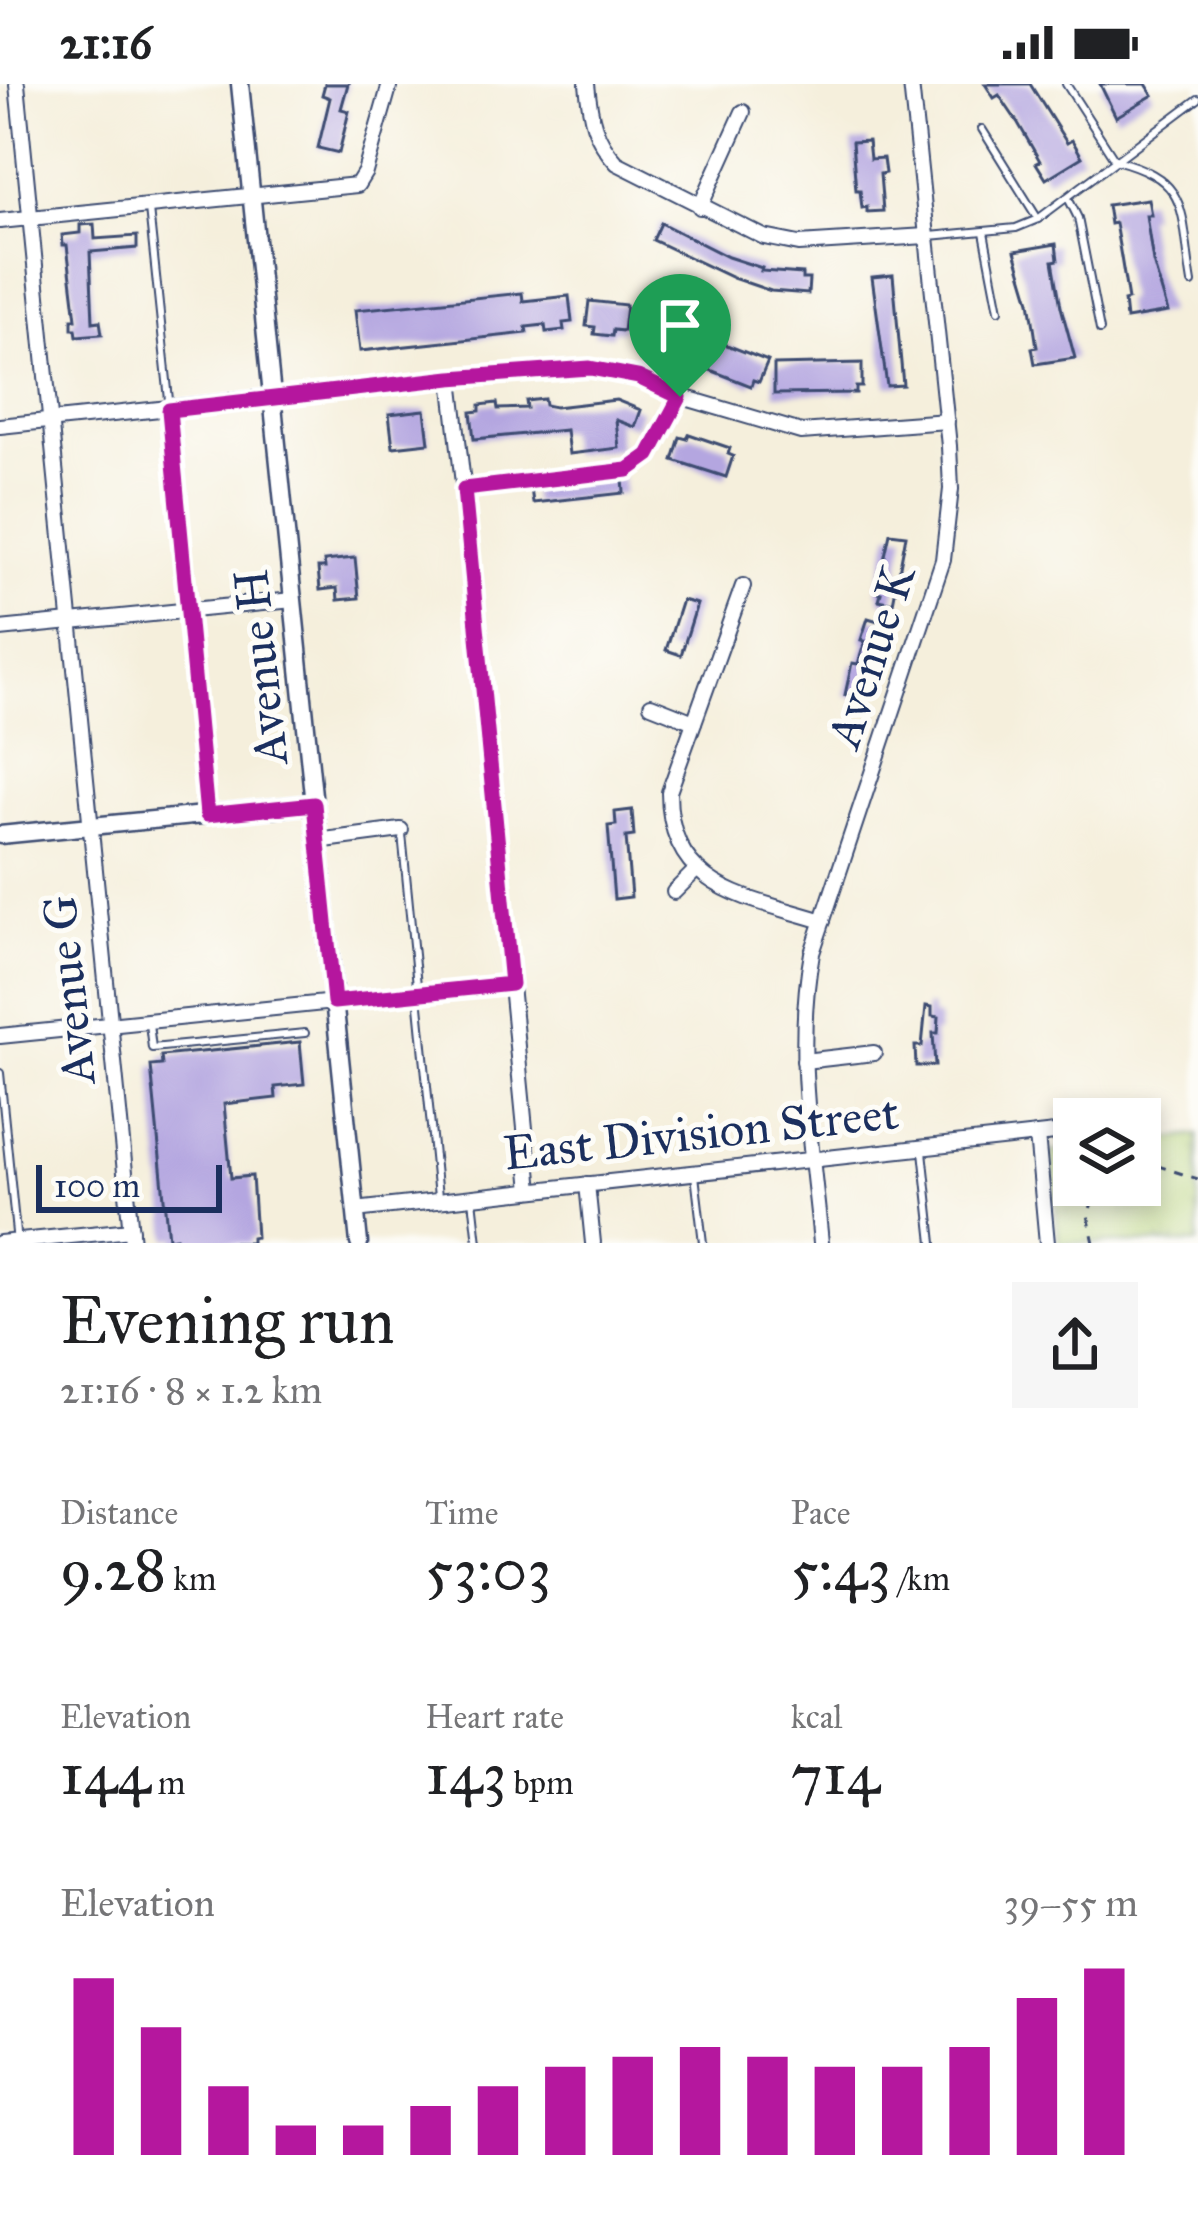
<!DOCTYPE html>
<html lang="en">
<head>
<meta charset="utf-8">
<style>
	body { margin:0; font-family:"IM FELL Great Primer",serif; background:#f6f6f6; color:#202124; height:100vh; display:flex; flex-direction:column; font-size:45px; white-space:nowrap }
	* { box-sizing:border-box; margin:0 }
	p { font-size:39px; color:#757577 }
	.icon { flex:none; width:66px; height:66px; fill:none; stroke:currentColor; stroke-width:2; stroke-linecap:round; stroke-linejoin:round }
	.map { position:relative; height:1159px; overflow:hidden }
	.sheet { display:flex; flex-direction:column; background:#fff; flex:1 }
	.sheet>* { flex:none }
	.buttons { position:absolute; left:1053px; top:1014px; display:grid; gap:24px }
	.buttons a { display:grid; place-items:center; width:108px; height:108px; border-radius:0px; background:#fff; box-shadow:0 6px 18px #0003; font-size:60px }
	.scale { position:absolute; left:36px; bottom:30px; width:186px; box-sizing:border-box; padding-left:12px; border:6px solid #1b2f5e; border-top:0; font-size:33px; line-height:42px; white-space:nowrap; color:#1b2f5e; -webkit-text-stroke:9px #fdfcf7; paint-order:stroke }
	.pin { position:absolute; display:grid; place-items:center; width:102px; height:102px; color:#fff; margin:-123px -51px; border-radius:50% 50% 50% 0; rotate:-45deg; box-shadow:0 0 12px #0007 }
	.pin .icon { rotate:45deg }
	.round { display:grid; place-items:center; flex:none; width:126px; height:126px; border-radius:0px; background:#f6f6f6 }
	.head { display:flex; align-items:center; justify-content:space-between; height:204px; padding:0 60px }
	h1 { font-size:66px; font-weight:600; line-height:90px }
	.figures { display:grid; grid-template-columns:repeat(3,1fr); gap:18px; height:204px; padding:12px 60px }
	.figures div { display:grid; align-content:center }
	.figures b { font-size:60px; font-weight:600 }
	.figures small { font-size:33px; font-weight:400 }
	.figures p { font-size:33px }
	.chart { height:336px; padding:24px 60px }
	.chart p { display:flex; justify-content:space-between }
	.chart svg { width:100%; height:216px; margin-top:12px; stroke:#b5179e; stroke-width:6 }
	.status { display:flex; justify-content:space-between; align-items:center; height:84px; padding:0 60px; background:#fff; direction:ltr }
	.status svg { height:33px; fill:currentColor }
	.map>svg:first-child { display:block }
	.park { fill:url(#park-tufts); stroke:#667f6a; stroke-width:3 }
	.building { fill:#b4a6e0 }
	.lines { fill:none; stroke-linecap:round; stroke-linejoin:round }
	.service-casing { stroke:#3c4c71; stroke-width:10 }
	.minor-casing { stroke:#3c4c71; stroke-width:18 }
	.tertiary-casing { stroke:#3c4c71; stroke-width:21 }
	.path { stroke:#3c4c71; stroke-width:3; stroke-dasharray:9 9; stroke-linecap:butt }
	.service { stroke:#fff; stroke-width:6 }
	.minor { stroke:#fff; stroke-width:14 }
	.tertiary { stroke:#fff; stroke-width:16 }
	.route-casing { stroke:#fff; stroke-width:24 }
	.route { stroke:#b5179e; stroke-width:15 }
	.labels { text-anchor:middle; stroke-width:10; stroke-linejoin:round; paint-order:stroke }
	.street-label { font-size:48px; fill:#1b2f5e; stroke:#fdfcf7 }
</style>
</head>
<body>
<div class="status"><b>21:16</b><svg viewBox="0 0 49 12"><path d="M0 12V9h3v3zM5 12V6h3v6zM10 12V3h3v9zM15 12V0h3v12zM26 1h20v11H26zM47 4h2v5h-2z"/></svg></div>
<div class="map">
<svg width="1198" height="1159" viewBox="0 0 1198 1159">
	<defs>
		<pattern id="park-tufts" width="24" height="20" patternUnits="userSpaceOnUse" patternTransform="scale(3)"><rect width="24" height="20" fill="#b1cf75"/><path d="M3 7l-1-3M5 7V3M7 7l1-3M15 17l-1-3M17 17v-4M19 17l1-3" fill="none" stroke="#98b268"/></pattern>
	</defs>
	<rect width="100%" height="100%" fill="#fdfcf7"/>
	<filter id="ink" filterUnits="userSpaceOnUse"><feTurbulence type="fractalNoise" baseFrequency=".00833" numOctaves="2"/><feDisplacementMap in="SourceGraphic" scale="24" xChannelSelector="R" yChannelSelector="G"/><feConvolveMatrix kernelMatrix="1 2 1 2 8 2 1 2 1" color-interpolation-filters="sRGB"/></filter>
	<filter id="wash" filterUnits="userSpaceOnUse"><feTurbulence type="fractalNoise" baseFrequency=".004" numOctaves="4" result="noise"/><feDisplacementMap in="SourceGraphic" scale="48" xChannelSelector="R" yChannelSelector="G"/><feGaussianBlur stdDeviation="2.7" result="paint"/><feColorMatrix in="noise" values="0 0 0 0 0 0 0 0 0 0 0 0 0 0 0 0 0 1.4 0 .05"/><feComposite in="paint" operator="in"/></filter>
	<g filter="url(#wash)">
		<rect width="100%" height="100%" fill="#f5efdc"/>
		<path class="park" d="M1198,1051V1159H1059L1050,1068L1074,1065V1101H1140V1058Z"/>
		<g id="blocks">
			<g class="building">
				<path d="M325,0H348L341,25L349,27L339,69L318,64L330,14L322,11Z"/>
				<path d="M985,0H1030L1067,59L1072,56L1082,73L1046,95L1036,79L1040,77L1018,39L999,11L994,14Z"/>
				<path d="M1100,0H1146L1153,11L1116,33Z"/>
				<path d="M868,57L870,75L883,74L885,89L880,90L883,127L867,128V123L862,124L860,106H856L852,58Z"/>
				<path d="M1148,115L1151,131H1146L1153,178L1168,228L1126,235L1124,217L1128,216L1121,173L1115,139L1110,140L1107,121Z"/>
				<path d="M661,139L728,173L762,184L761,187L802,190V195H809L808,210L771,207L733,194L653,156Z"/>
				<path d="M94,140L95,155L137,152V164L90,168L93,238L100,237L102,250L77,252L76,245H72V235H76L67,161H63L62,151L80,149V141Z"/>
				<path d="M1056,160L1058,176L1053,177L1061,223L1075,274L1035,280L1032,264L1037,263L1030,217L1015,167Z"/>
				<path d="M893,191L903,301L887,302L872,193Z"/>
				<path d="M522,209L523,217L569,212L572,238L563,239L564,246L546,248L545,241L526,243L527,249L360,267L355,226Z"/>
				<path d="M589,217L626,221L623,247L613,246L612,252L594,250L595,243L586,242Z"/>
				<path d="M645,229L768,277L759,298L753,296L751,302L639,258L642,249L637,248Z"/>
				<path d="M862,279V303H856V309L774,310V281Z"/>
				<path d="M544,315L545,321L555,323L616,316L641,326L635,343L616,336L619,364L569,370L566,346L474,355L471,328L480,327V321L497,319L498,325L527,324L526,317Z"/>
				<path d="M425,326L429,359L393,363L389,330Z"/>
				<path d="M689,350L730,364L728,370L733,372L726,393L673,376L680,353L687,355Z"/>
				<path d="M623,394L624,409L533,419L531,404Z"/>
				<path d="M890,449L906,451L893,519L879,516L881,509L877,508Z"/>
				<path d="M355,474L359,514L338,516L337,504L320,506L318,484H325L324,477Z"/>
				<path d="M682,516L697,520L681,571L666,566Z"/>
				<path d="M868,534L885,539L876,568L873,567L861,615L845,611L852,579L858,580L865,557L861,556Z"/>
				<path d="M632,726L634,752L626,753L631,813L614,815L608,742L616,741L615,728Z"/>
				<path d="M926,922L932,923V932L939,933L938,949H933L935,982H916L915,962H922Z"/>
				<path d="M300,958L304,1000L275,1003L276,1014L224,1020L231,1094L252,1092L256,1153L251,1154V1159H176V1154L168,1155L151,982L162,981L161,972Z"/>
			</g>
		</g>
	</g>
	<g filter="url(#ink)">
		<use href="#blocks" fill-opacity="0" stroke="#3c4c71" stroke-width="3"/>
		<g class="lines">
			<g class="service-casing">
				<g id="service">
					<path d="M1066,0L1115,76C1193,96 1180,129 1192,199"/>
					<path d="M982,45L1038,135"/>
					<path d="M1069,116L1078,134L1100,246"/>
					<path d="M149,125L191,526L207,727"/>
					<path d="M984,148L999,226"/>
					<path d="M930,152L1016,144L1038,135L1198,15"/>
					<path d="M467,404L628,386L649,371L678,316"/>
					<path d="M402,750L438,1113"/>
					<path d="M149,940L152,964L305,949"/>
					<path d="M0,989L17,1159"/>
					<path d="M923,1067L933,1159"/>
					<path d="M695,1091L703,1159"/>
					<path d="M473,1115L478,1159"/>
				</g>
			</g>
			<g class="minor-casing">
				<g id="minor">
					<path d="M17,0L132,1159"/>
					<path d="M587,0C590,32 594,55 617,79L764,153L799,160L926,152"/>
					<path d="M700,123L743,28"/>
					<path d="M0,137L357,101L365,88L390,0"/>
					<path d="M451,294L467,435"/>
					<path d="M0,342L451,294L590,285L637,293L679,312L801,348L947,337"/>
					<path d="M743,502L669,708C669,806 747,813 823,837"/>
					<path d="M0,545L293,516"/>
					<path d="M651,621L694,638"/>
					<path d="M317,757L401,746"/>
					<path d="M674,808L696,786"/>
					<path d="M504,829L531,1106"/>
					<path d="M0,952L511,900"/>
					<path d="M804,977L874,969"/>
					<path d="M1037,1051L1047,1159"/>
					<path d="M587,1100L593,1159"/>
					<path d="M355,1126L1055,1049"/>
					<path d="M0,1159L131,1146"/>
					<path d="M821,1159C812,1062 794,965 812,869L943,476L951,405L949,362L911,0"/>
				</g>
			</g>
			<g class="tertiary-casing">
				<g id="tertiary">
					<path d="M240,0L359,1159"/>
					<path d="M0,751L314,720"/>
				</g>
			</g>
			<g class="path">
				<path d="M468,448L503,815"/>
				<path d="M1140,1076L1198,1095"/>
				<path d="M1094,1159L1088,1131L1098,1101"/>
			</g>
			<use href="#service" class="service"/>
			<use href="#minor" class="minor"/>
			<use href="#tertiary" class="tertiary"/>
		</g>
	</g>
	<g class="lines" filter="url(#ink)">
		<g class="route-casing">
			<path id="route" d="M590,284L638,293L680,313L649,371L628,386L464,405L511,900L334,918L314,720L207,731L169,326L451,294Z"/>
		</g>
		<use href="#route" class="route"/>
	</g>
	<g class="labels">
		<g class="street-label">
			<text transform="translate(870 572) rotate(-72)" y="17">Avenue K</text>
			<text transform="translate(260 583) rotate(-96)" y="17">Avenue H</text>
			<text transform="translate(68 906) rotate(-96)" y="17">Avenue G</text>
			<text transform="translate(701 1048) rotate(-6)" y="17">East Division Street</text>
		</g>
	</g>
</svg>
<div class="buttons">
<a><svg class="icon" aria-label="layers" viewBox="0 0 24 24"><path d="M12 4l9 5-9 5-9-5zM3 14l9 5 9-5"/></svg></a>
</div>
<div class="scale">100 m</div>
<div class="pin" style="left:680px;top:313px;background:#1e9e55"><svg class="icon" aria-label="arrive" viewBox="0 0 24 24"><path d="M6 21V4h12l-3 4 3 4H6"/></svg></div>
</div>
<section class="sheet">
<div class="head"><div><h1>Evening run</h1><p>21:16 · 8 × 1.2 km</p></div><a class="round"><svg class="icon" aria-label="share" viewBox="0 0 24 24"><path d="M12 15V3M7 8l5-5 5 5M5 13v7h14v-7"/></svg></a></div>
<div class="figures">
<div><p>Distance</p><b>9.28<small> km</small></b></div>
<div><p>Time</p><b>53:03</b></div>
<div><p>Pace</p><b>5:43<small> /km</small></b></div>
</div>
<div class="figures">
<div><p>Elevation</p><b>144<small> m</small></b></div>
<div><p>Heart rate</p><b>143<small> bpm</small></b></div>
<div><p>kcal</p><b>714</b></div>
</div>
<div class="chart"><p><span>Elevation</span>39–55 m</p>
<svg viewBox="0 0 160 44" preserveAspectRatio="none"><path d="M5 44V8M15 44V18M25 44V30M35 44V38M45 44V38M55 44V34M65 44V30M75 44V26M85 44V24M95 44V22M105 44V24M115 44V26M125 44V26M135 44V22M145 44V12M155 44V6"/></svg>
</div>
</section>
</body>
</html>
